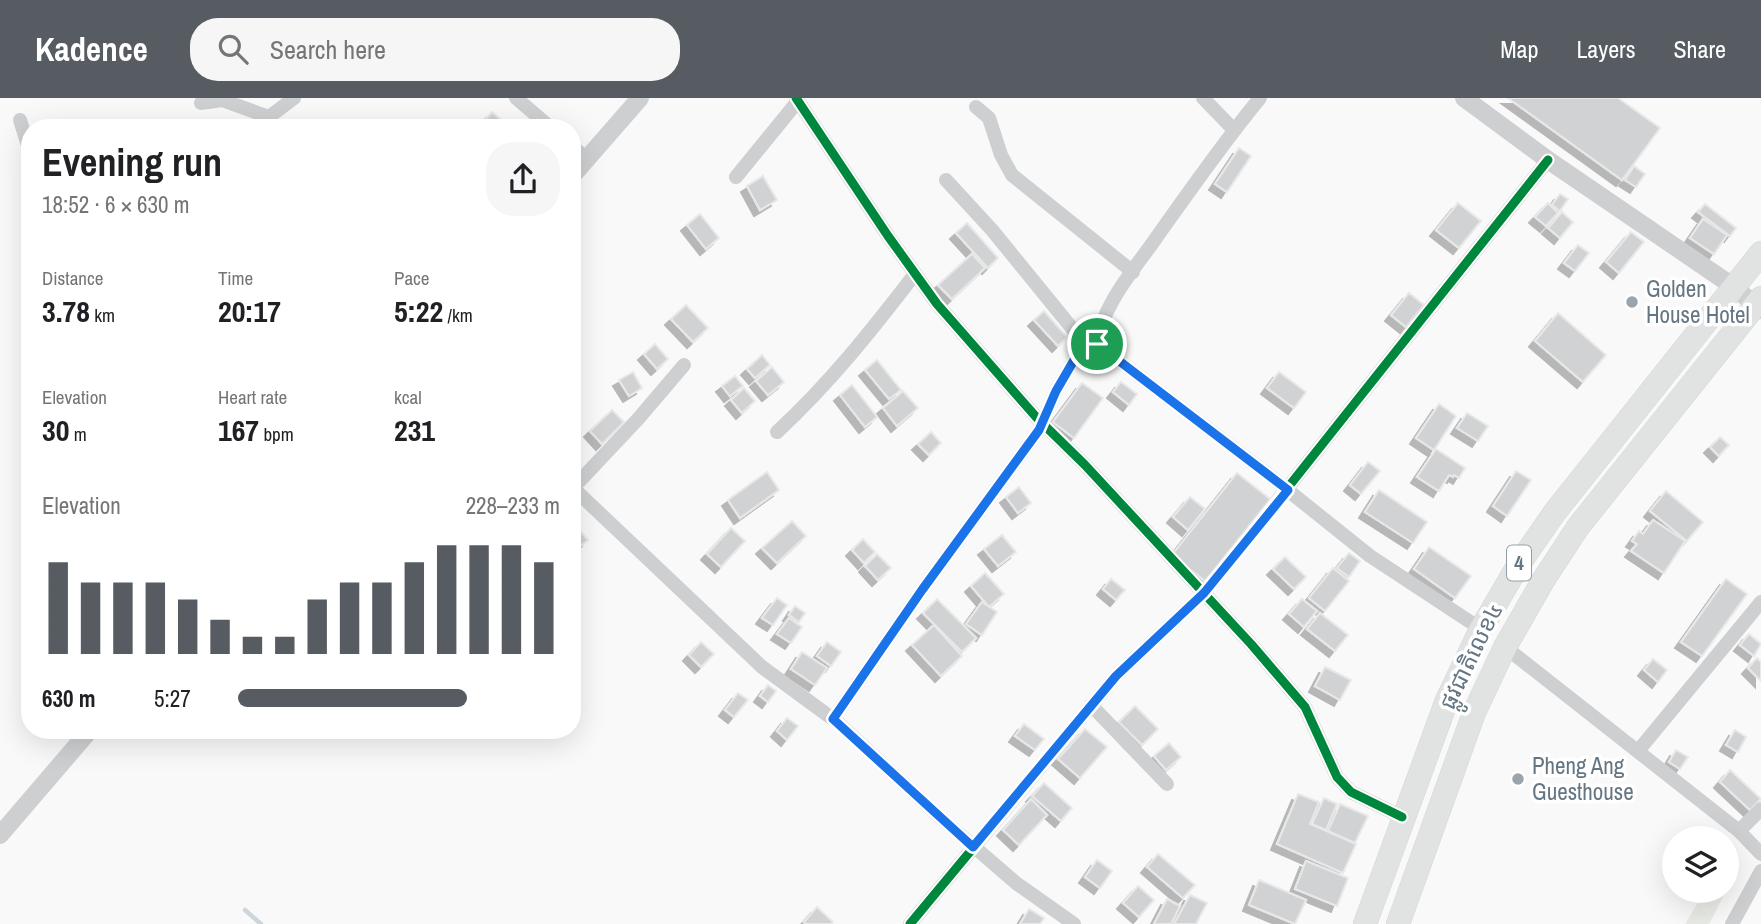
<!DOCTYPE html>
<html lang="en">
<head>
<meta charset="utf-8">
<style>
	body { margin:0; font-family:"Archivo Narrow","Noto Sans Khmer",sans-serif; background:#f6f6f6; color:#202124; height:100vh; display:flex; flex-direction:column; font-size:26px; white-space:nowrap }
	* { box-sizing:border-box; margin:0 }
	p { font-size:23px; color:#757577 }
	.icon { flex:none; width:38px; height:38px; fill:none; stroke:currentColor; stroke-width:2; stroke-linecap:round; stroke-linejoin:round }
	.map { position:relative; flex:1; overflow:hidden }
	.panel { position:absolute; left:21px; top:21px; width:560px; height:620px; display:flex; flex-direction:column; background:#fff; border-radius:28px; box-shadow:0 7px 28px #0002 }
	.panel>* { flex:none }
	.fabs { position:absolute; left:1662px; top:728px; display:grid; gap:14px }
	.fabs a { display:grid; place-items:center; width:77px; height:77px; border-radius:50%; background:#fff; box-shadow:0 7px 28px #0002; font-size:35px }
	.pin { position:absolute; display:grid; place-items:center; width:60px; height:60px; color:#fff; margin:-30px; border:4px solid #fff; border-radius:50%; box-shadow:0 2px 7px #0007 }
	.round { display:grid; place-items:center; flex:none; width:74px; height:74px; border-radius:28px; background:#f6f6f6 }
	.overview { display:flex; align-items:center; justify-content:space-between; height:119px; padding:0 21px }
	h1 { font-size:38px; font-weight:700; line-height:52px }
	.stats { display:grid; grid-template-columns:repeat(3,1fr); gap:10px; height:119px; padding:7px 21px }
	.stats div { display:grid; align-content:center }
	.stats b { font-size:30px; font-weight:700 }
	.stats small { font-size:19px; font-weight:400 }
	.stats p { font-size:19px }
	.chart { height:196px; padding:14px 21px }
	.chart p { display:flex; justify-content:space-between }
	.chart svg { width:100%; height:126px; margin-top:7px; stroke:#565c61; stroke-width:6 }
	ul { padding:0 21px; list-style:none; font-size:23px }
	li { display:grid; grid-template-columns:112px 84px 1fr; align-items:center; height:52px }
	li i { height:18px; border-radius:9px; background:#565c61 }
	header { display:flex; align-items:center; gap:42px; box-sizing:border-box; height:98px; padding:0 35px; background:#565c61; color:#fff }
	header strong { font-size:33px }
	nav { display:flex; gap:38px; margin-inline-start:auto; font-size:24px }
	.search { width:490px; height:63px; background:#f6f6f6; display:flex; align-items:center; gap:18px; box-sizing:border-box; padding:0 24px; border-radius:28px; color:#757577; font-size:26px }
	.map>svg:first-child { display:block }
	.green { fill:#e8ebe6 }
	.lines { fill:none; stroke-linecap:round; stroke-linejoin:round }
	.stream { stroke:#ced6d9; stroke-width:4.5 }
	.building { fill:#d0d2d3; stroke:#e8e8e8; stroke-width:2; filter:url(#shadow) }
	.trunk-casing { stroke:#d5d6d6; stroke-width:24 }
	.minor { stroke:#cecfd0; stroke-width:14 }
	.tertiary { stroke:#cecfd0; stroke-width:18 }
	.trunk { stroke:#e1e2e2; stroke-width:23 }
	.cycleway-casing { stroke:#fff; stroke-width:13 }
	.cycleway { stroke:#00873e; stroke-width:9 }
	.route-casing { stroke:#fff; stroke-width:14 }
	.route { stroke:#1a73e8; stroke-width:9 }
	.poi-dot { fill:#99a4ac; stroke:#fff; stroke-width:2.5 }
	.labels { text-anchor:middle; stroke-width:7; stroke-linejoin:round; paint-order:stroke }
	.shield { fill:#fff; stroke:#939fa8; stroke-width:2 }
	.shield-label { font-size:21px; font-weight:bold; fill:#657683 }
	.poi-label { font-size:23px; fill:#657683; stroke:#fff; text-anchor:start }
	.street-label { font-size:23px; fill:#657683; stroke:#fff }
</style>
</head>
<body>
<header>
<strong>Kadence</strong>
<div class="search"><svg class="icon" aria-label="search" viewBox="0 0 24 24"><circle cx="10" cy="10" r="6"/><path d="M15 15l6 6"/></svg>Search here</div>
<nav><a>Map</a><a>Layers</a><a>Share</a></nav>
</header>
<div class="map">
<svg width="1761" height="826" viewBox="0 0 1761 826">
	<defs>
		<filter id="shadow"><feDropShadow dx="-6" dy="6" stdDeviation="0" flood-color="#0004"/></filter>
	</defs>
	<rect width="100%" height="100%" fill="#f9f9f9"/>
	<path class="green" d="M1705,793H1726L1709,826H1685Z"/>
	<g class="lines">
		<path class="stream" d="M245,812L261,826"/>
	</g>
	<g class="building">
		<path d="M1508,0H1618L1660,30L1622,82Z"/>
		<path d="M492,14L511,30H483L480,28Z"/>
		<path d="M1239,50L1251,58L1227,94L1215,86Z"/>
		<path d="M1634,68L1645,76L1636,89L1625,82Z"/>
		<path d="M763,78L777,102L760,112L747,88Z"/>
		<path d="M1560,96L1568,101L1560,113L1552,107Z"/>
		<path d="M1458,105L1481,123L1459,150L1436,132Z"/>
		<path d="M1548,105L1558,115L1546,128L1535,119Z"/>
		<path d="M1705,106L1736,130L1730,138L1698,114Z"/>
		<path d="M1562,114L1573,124L1560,140L1548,130Z"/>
		<path d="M700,116L719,140L706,151L687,127Z"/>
		<path d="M1703,121L1727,137L1714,156L1690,140Z"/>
		<path d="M967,125L998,160L988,170L956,135Z"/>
		<path d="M1631,134L1644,144L1619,175L1606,164Z"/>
		<path d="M1578,147L1589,155L1575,173L1564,165Z"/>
		<path d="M972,156L985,170L952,201L938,187Z"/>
		<path d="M1409,195L1424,207L1406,229L1391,217Z"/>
		<path d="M686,207L708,230L693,244L671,221Z"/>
		<path d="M1044,213L1067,239L1058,248L1034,222Z"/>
		<path d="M1558,215L1606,257L1583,284L1535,243Z"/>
		<path d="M655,246L668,261L657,271L644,256Z"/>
		<path d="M762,257L770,267L755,280L747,271Z"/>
		<path d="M877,262L901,292L889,301L865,272Z"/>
		<path d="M772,269L784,284L768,297L756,283Z"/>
		<path d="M633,274L642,290L629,298L619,282Z"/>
		<path d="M1279,274L1306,294L1294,310L1267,290Z"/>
		<path d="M735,278L743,288L730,298L722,288Z"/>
		<path d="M1121,284L1137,296L1129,307L1113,294Z"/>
		<path d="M1082,285L1103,300L1074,340L1053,324Z"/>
		<path d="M852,287L877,319L865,329L840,297Z"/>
		<path d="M744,290L755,303L742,315L731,302Z"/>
		<path d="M903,293L918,310L897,328L883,310Z"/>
		<path d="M1439,306L1456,318L1434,352L1416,340Z"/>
		<path d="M612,312L624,324L602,346L590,333Z"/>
		<path d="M1467,315L1488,328L1478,343L1457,330Z"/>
		<path d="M931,334L941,345L929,357L918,346Z"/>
		<path d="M1720,339L1729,347L1719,358L1710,349Z"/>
		<path d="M1436,351L1465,370L1459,380L1454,377L1453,379L1449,377L1439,393L1417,379Z"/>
		<path d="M1368,364L1380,373L1361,396L1350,387Z"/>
		<path d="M1516,373L1531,382L1507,418L1493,408Z"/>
		<path d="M767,374L779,392L740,420L728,402Z"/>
		<path d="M1237,375L1270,401L1205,483L1172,457Z"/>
		<path d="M1019,389L1031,405L1018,415L1006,399Z"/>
		<path d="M1379,392L1427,424L1413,445L1365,414Z"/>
		<path d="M1666,393L1703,424L1687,443L1650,413Z"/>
		<path d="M1190,399L1205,411L1188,432L1173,419Z"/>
		<path d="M1653,422L1685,443L1664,475L1631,453L1637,446L1632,443L1639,433L1643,436Z"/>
		<path d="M792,423L806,438L777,465L762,450Z"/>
		<path d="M574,426L588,442L578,450L572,444V427Z"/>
		<path d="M731,430L745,443L721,469L707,456Z"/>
		<path d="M1002,437L1016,454L998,468L984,451Z"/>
		<path d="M863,441L875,454L864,465L852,452Z"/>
		<path d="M1429,449L1471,478L1455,500L1414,471Z"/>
		<path d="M1349,455L1360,463L1349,479L1337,470Z"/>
		<path d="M877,456L891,470L878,482L865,468Z"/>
		<path d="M1285,459L1306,479L1294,491L1273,471Z"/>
		<path d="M1333,470L1349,483L1325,513L1309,500Z"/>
		<path d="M985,475L1004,496L989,509L971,488Z"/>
		<path d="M1111,481L1125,492L1116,502L1103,491Z"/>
		<path d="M1726,481L1747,496L1702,558L1681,544Z"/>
		<path d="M777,500L787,507L773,527L762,520Z"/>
		<path d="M937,501L976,540L962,554L923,515Z"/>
		<path d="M1302,501L1317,513L1304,529L1289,516Z"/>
		<path d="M982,504L997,514L982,537L966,526Z"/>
		<path d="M795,508L805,515L799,524L789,517Z"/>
		<path d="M1320,515L1348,537L1335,553L1307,531Z"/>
		<path d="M789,520L802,529L791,545L777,536Z"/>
		<path d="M934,527L962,558L941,578L912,547Z"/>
		<path d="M1749,536L1761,546L1754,558L1740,547Z"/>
		<path d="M701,544L714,556L701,569L689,557Z"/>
		<path d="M827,544L841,554L831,568L817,558Z"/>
		<path d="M802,554L827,570L815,587L791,571Z"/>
		<path d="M1757,560L1761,564V583L1748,570Z"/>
		<path d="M1653,561L1667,572L1658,584L1644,572Z"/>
		<path d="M1325,569L1351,582L1340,602L1315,588Z"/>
		<path d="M768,587L776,593L768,604L760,598Z"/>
		<path d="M738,595L748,602L734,619L725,612Z"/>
		<path d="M1135,608L1158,631L1142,647L1119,624Z"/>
		<path d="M787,620L798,628L787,642L777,633Z"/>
		<path d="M1024,626L1044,641L1035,652L1015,638Z"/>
		<path d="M1085,631L1107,649L1080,680L1058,661Z"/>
		<path d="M1735,632L1746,639L1738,654L1726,647Z"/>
		<path d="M1169,645L1181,659L1166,672L1154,658Z"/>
		<path d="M1676,652L1688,659L1680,671L1669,664Z"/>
		<path d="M1730,672L1761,701L1750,712L1720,684Z"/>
		<path d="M1044,685L1072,710L1061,723L1032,698Z"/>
		<path d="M1298,696L1319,704L1310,726L1356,746L1343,775L1277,746Z"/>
		<path d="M1324,700L1337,706L1326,732L1312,726Z"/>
		<path d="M1031,701L1047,717L1019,747L1003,732Z"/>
		<path d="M1340,706L1368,718L1355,745L1328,733Z"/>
		<path d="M1158,756L1195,787L1183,800L1147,769Z"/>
		<path d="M1097,762L1112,773L1100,790L1085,779Z"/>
		<path d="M1306,763L1348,780L1337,808L1295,791Z"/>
		<path d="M1259,782L1306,802L1295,826L1249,807Z"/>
		<path d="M1138,788L1154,802L1139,819L1123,805Z"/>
		<path d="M1190,797L1207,805L1196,826H1174Z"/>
		<path d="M1167,801L1180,808L1171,826H1154Z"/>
		<path d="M817,809L833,824L831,826H806L804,824Z"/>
		<path d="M1029,811L1044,820L1040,826H1020Z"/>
	</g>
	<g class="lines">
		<g class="trunk-casing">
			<g id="trunk">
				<path d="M1365,826L1447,602L1481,531L1519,466L1555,414L1761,155"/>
				<path d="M1398,826L1474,615L1505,549L1544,481L1578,429L1761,200"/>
			</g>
		</g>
		<g class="minor">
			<path d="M516,0L551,30"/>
			<path d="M796,0L888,138L937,206L1037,320L1085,367L1251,546L1305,609L1337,679L1351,694L1402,719"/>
			<path d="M1203,0L1234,32"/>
			<path d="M201,5L222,2L269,19"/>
			<path d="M976,9L989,20L1001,57L1012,77L1133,174"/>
			<path d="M20,22L30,54"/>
			<path d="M259,30L269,19L294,0"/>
			<path d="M572,48L587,61"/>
			<path d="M736,79L798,3"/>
			<path d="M946,82L992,132L1084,245"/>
			<path d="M1097,246L1270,378L1370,458L1481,531"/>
			<path d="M777,334C830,285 871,233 915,176"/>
			<path d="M572,389L762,569L837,624L942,721L1016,785L1074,826"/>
			<path d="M573,390L638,321L684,267"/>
			<path d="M1505,549L1739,733L1761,756"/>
			<path d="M1091,607L1167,686"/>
			<path d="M833,621L922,492L1039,332L1056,293L1084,245L1097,246C1102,208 1132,174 1154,143C1188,95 1222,46 1260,0"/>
			<path d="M1638,653L1761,504"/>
			<path d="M1739,733L1761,711"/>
			<path d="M910,826L1116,578L1204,495L1548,62"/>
			<path d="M1732,826L1761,773"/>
		</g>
		<g class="tertiary">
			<path d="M1464,0L1548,62L1734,189L1761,212"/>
			<path d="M572,78L640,0"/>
			<path d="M0,737L90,632"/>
		</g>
		<use href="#trunk" class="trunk"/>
		<g class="cycleway-casing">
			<g id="cycleway">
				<path d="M796,0L888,138L937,206L1037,320L1085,367L1251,546L1305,609L1337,679L1351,694L1402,719"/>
				<path d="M910,826L1116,578L1204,495L1548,62"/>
			</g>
		</g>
		<use href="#cycleway" class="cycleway"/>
	</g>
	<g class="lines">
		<g class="route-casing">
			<path id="route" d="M1084,245L1097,246L1288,392L1204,495L1116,578L973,749L833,621L922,492L1039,332L1056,293Z"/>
		</g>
		<use href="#route" class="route"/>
	</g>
	<g class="poi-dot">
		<circle cx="1632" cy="204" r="7"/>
		<circle cx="1518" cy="681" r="7"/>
	</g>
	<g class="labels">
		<rect class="shield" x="1507" y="447.5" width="24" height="35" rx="5"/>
		<g class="shield-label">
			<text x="1519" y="472">4</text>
		</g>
		<g class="poi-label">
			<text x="1646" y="199">Golden<tspan x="1646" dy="26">House Hotel</tspan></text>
			<text x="1532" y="676">Pheng Ang<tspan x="1532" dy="26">Guesthouse</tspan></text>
		</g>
		<g class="street-label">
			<text transform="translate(1471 558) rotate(-64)" y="8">ផ្លូវជាតិលេខ៤</text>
		</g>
	</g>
</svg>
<div class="fabs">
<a><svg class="icon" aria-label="layers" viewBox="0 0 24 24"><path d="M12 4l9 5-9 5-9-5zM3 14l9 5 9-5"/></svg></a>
</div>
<div class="pin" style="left:1097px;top:246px;background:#1e9e55"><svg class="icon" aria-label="arrive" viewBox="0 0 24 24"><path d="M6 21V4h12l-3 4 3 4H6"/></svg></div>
<section class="panel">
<div class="overview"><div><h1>Evening run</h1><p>18:52 · 6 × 630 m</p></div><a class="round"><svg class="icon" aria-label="share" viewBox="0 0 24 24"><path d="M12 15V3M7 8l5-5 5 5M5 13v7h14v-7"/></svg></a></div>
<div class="stats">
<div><p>Distance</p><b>3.78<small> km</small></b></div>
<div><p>Time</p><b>20:17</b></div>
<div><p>Pace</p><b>5:22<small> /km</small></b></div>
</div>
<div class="stats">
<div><p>Elevation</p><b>30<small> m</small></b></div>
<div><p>Heart rate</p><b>167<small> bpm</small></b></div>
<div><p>kcal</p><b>231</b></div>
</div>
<div class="chart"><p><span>Elevation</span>228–233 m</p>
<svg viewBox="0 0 160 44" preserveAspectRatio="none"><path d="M5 44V12M15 44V19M25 44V19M35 44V19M45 44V25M55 44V32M65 44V38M75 44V38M85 44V25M95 44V19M105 44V19M115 44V12M125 44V6M135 44V6M145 44V6M155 44V12"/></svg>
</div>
<ul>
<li><b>630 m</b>5:27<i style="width:71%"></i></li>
</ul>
</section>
</div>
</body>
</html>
